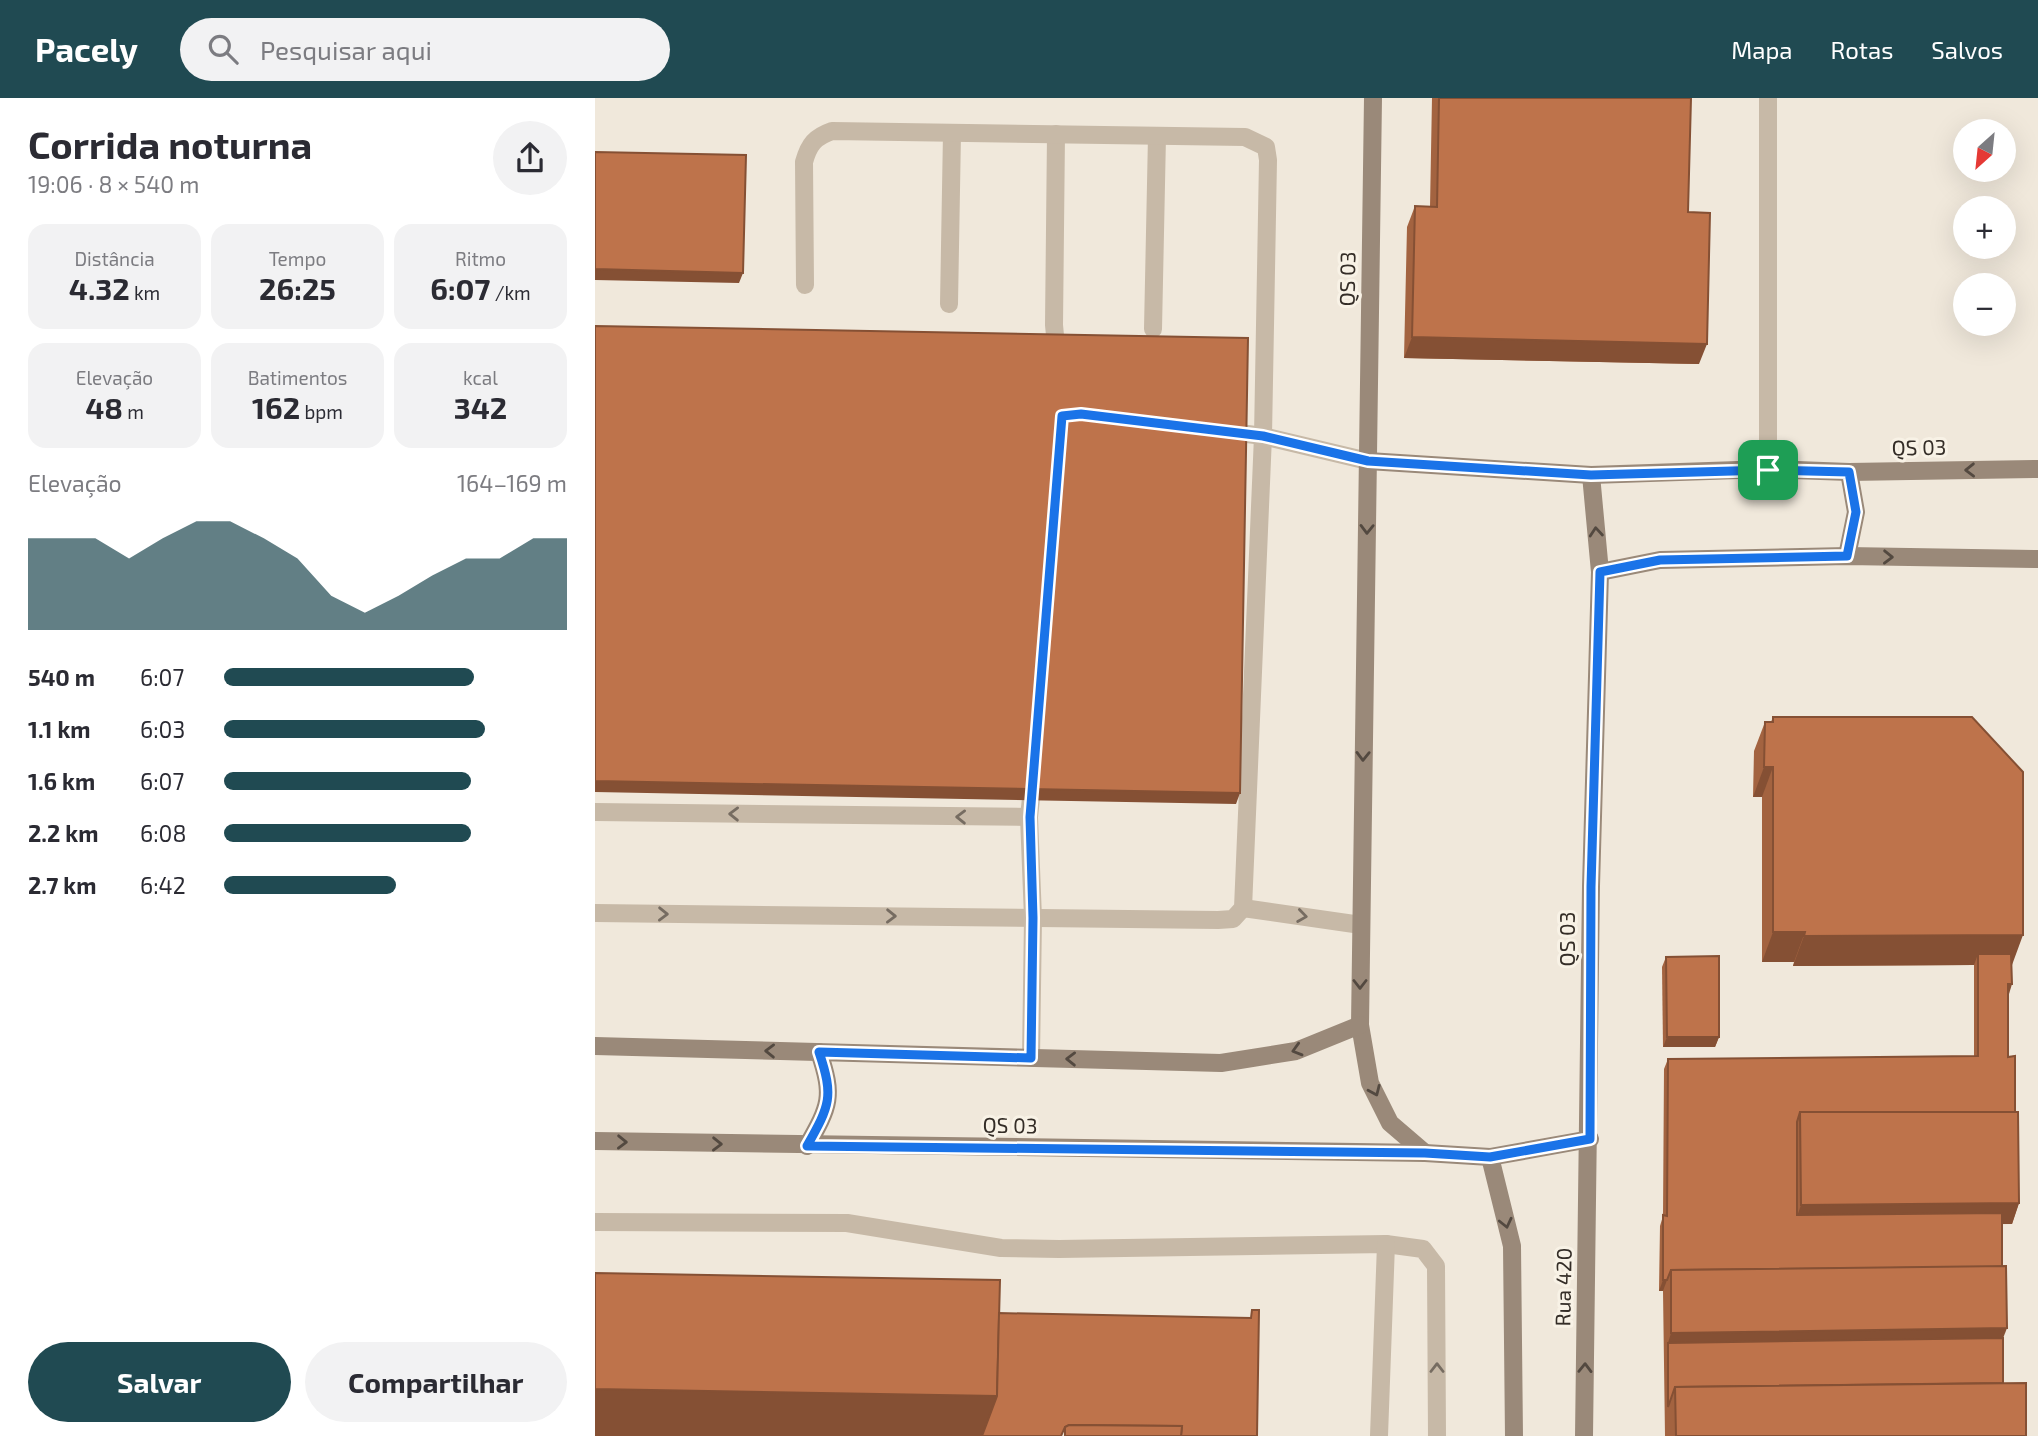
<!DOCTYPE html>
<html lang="pt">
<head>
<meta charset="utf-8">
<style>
	body { margin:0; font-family:"Exo 2",sans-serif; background:#f2f2f3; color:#2b2b33; height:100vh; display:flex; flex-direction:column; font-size:26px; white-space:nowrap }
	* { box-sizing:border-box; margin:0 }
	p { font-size:23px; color:#7c7c81 }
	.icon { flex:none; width:38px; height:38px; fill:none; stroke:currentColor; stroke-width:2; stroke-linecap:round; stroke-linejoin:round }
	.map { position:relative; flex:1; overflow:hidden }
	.sheet { display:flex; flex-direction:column; background:#fff; width:595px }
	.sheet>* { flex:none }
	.needle { width:46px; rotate:207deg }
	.tools { position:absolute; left:1358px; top:21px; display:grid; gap:14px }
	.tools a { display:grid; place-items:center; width:63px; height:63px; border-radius:50%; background:#fff; box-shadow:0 7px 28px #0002; font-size:35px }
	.pin { position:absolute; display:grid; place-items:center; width:60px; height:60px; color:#fff; margin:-30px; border-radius:14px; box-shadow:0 4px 10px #0006 }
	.round { display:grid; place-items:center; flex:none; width:74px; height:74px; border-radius:37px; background:#f2f2f3 }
	.headline { display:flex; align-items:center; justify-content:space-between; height:119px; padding:0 28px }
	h1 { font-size:38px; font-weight:700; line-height:52px }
	.figures { display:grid; grid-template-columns:repeat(3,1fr); gap:10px; height:119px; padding:7px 28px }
	.figures div { display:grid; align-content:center; border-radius:18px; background:#f2f2f3; text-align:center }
	.figures b { font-size:30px; font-weight:700 }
	.figures small { font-size:19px; font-weight:400 }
	.figures p { font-size:19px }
	.chart { height:196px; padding:14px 28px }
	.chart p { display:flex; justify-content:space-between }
	.chart svg { width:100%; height:126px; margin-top:7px; fill:#204a52; opacity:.7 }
	.primary-button { display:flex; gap:14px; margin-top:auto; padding:14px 28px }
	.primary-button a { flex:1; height:80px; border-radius:42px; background:#204a52; color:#fff; font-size:28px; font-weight:700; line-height:80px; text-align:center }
	.primary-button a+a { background:#f2f2f3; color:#2b2b33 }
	ul { padding:0 28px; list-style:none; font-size:23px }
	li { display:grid; grid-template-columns:112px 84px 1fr; align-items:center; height:52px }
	li i { height:18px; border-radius:9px; background:#204a52 }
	header { display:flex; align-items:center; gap:42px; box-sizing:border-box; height:98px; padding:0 35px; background:#204a52; color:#fff }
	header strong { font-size:33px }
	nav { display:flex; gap:38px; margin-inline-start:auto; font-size:24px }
	.search { width:490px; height:63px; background:#f2f2f3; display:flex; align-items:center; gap:18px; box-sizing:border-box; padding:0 24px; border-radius:38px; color:#7c7c81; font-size:26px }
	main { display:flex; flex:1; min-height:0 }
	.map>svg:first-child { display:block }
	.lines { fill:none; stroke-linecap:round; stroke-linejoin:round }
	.lane { stroke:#c7b9a7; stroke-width:18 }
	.secondary { stroke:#9a8979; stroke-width:18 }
	.wall { fill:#a36340 }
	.shaded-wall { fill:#855034 }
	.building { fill:#be734b; stroke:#855034; stroke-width:2 }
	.oneway { stroke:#534940 }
	.oneway2 { stroke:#766c61 }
	.route-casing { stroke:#fff; stroke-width:14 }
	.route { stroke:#1a73e8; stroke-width:9 }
	.labels { text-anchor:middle; stroke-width:6; stroke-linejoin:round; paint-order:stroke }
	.street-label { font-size:21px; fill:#342d27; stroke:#f8f2e6 }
</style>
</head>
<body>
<header>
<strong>Pacely</strong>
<div class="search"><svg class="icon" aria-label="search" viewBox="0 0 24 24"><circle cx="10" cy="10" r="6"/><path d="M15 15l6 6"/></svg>Pesquisar aqui</div>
<nav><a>Mapa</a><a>Rotas</a><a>Salvos</a></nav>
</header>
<main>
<section class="sheet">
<div class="headline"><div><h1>Corrida noturna</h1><p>19:06 · 8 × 540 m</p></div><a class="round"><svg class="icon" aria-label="share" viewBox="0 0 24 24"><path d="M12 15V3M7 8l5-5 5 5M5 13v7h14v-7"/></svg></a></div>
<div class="figures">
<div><p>Distância</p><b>4.32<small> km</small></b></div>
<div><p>Tempo</p><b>26:25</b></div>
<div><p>Ritmo</p><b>6:07<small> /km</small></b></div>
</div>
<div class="figures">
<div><p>Elevação</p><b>48<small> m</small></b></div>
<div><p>Batimentos</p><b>162<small> bpm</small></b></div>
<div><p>kcal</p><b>342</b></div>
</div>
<div class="chart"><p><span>Elevação</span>164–169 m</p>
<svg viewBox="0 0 160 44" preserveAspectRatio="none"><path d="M0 44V12L10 12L20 12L30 19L40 12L50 6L60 6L70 12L80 19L90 32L100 38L110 32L120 25L130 19L140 19L150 12L160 12V44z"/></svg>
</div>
<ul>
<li><b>540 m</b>6:07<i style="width:73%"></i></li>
<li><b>1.1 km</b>6:03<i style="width:76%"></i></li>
<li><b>1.6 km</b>6:07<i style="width:72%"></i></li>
<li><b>2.2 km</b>6:08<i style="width:72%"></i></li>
<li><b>2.7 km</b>6:42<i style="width:50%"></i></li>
</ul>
<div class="primary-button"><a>Salvar</a><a>Compartilhar</a></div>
</section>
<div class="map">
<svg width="1443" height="1338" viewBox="0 0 1443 1338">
	<rect width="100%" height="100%" fill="#f0e8db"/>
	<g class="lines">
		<g class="lane">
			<path d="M461,36L459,227L462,258"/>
			<path d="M354,206L357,35"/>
			<path d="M558,231L562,38"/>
			<path d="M629,333L668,338L773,363"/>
			<path d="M1173,371V0"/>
			<path d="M0,714L434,719"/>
			<path d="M648,810L766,827"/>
			<path d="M0,815L623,822L638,821L648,810L668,338L673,62L671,49L650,39L237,33C220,39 214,46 209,64L210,187"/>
			<path d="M436,960L438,820L434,719L438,681"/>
			<path d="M0,1124L252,1125L406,1150L464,1151L791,1146L828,1151L841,1168L842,1338"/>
			<path d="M784,1338L791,1146"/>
		</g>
		<g class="secondary">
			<path d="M778,0L765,927L775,985L795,1025L830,1055"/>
			<path d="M773,363L996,377L1173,371L1254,374L1443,371"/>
			<path d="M1252,458L1261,414L1254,374"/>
			<path d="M1005,474L1065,462L1252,458L1443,461"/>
			<path d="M0,948L626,965L701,953L765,927"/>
			<path d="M0,1043L830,1055L895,1059L995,1041"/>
			<path d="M212,1048C235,1007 239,999 224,954"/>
			<path d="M895,1059L917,1148L919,1338"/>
			<path d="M989,1338L996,788L1005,474L996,377"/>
		</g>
	</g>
	<g class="wall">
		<path d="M837,0H1096L1093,114L1104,266L809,260L812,129L820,108L835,109Z"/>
		<path d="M1178,619L1417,867L1413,896V959L1420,1014L1424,1105L1417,1126H1407L1408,1285L1431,1338H1070L1068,1193H1064L1065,1128L1068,1118L1069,971L1073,961L1379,959V867L1198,868L1199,864H1167V699H1158L1159,653L1170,624H1176Z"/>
		<path d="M1071,859L1124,939L1120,949H1068L1067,869Z"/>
	</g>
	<g class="shaded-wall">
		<path d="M0,171L148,175L144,185L0,182Z"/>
		<path d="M817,239L1112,246L1104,266L809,260Z"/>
		<path d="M1169,669H1178L1167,699H1158Z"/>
		<path d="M0,683L645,695L641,706L0,694Z"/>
		<path d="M1178,834H1210L1199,864H1167Z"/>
		<path d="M1428,837L1417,867L1383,856L1379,867L1198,868L1209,838Z"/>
		<path d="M1413,886H1417L1414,896H1409Z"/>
		<path d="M1072,939H1124L1120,949H1068Z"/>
		<path d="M1424,1105L1417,1126L1199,1127L1206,1107Z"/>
		<path d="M1068,1182H1072L1068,1193H1064Z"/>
		<path d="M1412,1230L1404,1251L1073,1245L1076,1235Z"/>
		<path d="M0,1291L402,1298L388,1338H0Z"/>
	</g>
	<g class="building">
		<path d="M844,0H1096L1093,114L1115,115L1112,246L817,239L820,108L842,109Z"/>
		<path d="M0,54L151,57L148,175L0,171Z"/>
		<path d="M0,228L653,240L645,695L0,683Z"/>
		<path d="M1178,619H1377L1428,674V837L1209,838L1210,834H1178V669H1169L1170,624H1178Z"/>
		<path d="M1383,856H1416L1417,886H1413V959L1420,958V1014H1205L1202,1024V1117L1407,1115V1169L1076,1172L1072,1182H1068V1117L1072,1118L1073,961L1383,958Z"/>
		<path d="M1124,858V939H1072L1071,859Z"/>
		<path d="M1205,1014H1423L1424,1105L1206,1107Z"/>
		<path d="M1411,1168L1412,1230L1076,1235V1172Z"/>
		<path d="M0,1175L405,1182L402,1298L0,1291Z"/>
		<path d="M657,1212H664L662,1338H586L587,1328L474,1327L470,1329L466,1338H387L402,1298L404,1215L656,1220Z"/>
		<path d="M1408,1240V1285L1080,1289L1073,1309V1245Z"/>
		<path d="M1431,1285V1338H1081L1080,1289Z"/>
		<path d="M474,1327L587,1328L586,1338H470V1329Z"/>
		<path d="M306,1337L357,1338H306Z"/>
	</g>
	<defs><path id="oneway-chevron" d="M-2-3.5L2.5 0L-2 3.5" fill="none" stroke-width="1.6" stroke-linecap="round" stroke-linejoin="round" transform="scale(1.75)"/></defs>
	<g class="oneway">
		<use href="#oneway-chevron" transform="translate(1375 372) rotate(179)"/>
		<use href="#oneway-chevron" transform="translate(772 431) rotate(91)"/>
		<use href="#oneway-chevron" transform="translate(1001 434) rotate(-95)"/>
		<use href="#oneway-chevron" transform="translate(1293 459) rotate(1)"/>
		<use href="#oneway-chevron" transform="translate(768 658) rotate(91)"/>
		<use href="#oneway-chevron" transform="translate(765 886) rotate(90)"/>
		<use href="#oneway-chevron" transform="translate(702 952) rotate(164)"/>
		<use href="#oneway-chevron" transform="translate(175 953) rotate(-179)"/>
		<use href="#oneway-chevron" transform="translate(476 961) rotate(-179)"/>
		<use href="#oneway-chevron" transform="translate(780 993) rotate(66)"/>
		<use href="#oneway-chevron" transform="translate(27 1044) rotate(1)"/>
		<use href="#oneway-chevron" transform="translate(122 1046) rotate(1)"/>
		<use href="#oneway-chevron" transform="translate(911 1125) rotate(77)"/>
		<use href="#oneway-chevron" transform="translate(990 1270) rotate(-89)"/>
	</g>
	<g class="oneway2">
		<use href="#oneway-chevron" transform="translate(139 716) rotate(-179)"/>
		<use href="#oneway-chevron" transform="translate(366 719) rotate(-179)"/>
		<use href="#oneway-chevron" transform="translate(68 816) rotate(1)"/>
		<use href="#oneway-chevron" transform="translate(296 818) rotate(1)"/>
		<use href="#oneway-chevron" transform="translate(707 818) rotate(8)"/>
		<use href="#oneway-chevron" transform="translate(842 1270) rotate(-90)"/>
	</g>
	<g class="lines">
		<g class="route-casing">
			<path id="route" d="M486,316L668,338L773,363L996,377L1173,372L1254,374L1261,414L1252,458L1065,462L1005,474L996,789L995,1041L895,1059L830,1055L212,1048C235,1007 239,999 224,954L436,960L438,820L435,719L467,318Z"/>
		</g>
		<use href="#route" class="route"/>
	</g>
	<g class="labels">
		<g class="street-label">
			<text transform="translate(753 181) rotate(-89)" y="7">QS 03</text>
			<text transform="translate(1324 350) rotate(-1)" y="7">QS 03</text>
			<text transform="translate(973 841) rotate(-90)" y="7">QS 03</text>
			<text transform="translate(415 1028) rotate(1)" y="7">QS 03</text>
			<text transform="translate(969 1189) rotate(-89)" y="7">Rua 420</text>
		</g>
	</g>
</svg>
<div class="tools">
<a><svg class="needle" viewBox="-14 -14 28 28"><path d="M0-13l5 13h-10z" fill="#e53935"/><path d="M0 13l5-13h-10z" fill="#7c7c81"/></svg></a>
<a>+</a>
<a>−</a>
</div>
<div class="pin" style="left:1173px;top:372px;background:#1e9e55"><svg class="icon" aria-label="arrive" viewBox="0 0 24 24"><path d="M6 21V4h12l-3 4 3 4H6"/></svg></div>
</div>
</main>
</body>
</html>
